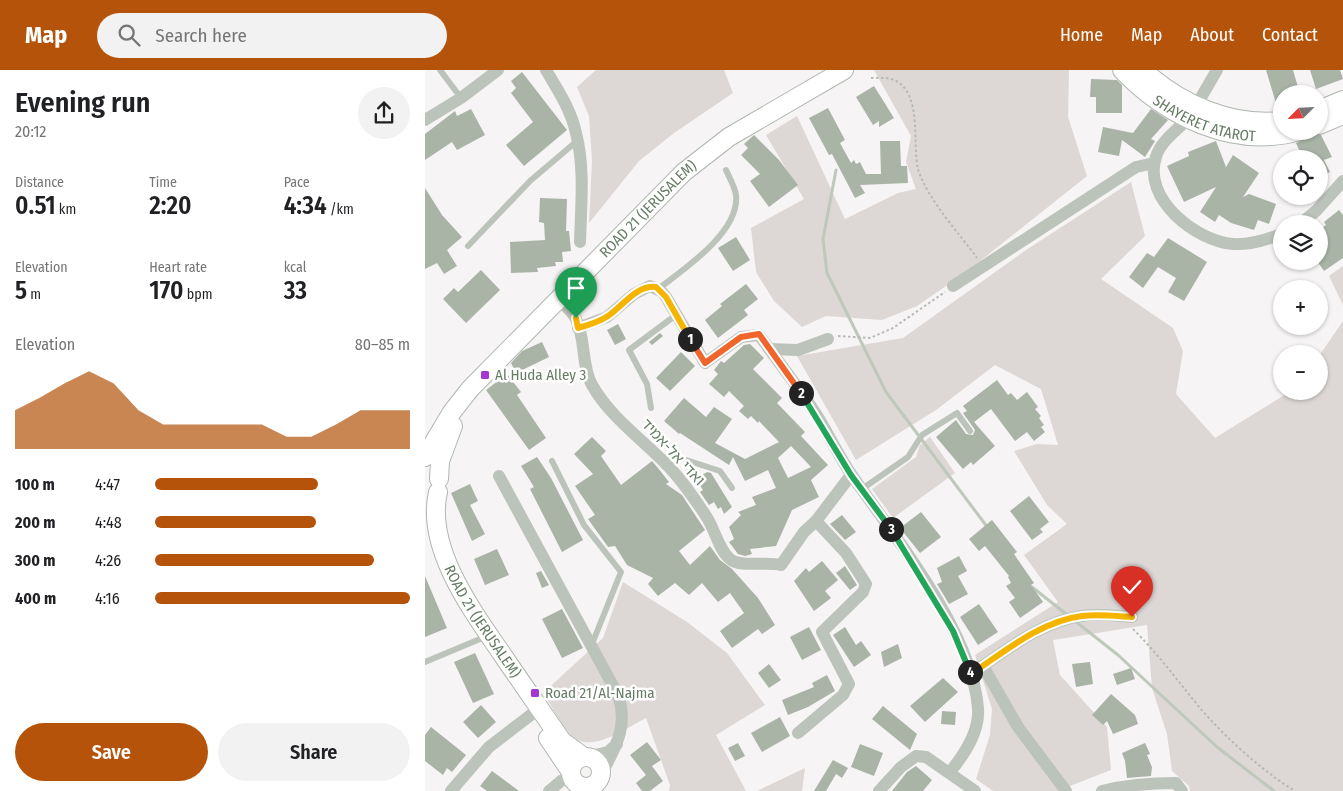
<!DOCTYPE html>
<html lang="en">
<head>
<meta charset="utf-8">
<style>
	body { margin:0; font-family:"Fira Sans Condensed","Noto Sans Hebrew",sans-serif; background:#f2f2f2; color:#202124; height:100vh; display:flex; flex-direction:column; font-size:19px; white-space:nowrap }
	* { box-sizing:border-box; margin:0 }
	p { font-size:16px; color:#757577 }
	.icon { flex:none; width:28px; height:28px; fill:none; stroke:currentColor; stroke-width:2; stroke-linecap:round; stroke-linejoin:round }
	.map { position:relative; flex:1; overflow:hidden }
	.sheet { display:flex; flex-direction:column; background:#fff; width:425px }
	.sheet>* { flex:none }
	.needle { width:32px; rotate:246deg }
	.fabs { position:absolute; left:848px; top:15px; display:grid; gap:10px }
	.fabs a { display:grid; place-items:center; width:55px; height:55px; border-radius:50%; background:#fff; box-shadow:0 1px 4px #0004; font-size:25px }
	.pin { position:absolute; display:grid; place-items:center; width:42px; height:42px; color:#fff; margin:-51px -21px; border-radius:50% 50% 50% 0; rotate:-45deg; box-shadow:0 0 5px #0007 }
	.pin .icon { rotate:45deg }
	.km { position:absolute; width:25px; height:25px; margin:-12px; border-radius:50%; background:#222; color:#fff; font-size:14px; line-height:25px; text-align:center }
	.round { display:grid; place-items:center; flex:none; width:52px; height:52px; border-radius:26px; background:#f2f2f2 }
	.summary { display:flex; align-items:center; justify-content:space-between; height:85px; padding:0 15px }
	h1 { font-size:28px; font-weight:600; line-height:38px }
	.metrics { display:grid; grid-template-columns:repeat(3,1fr); gap:8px; height:85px; padding:5px 15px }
	.metrics div { display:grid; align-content:center }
	.metrics b { font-size:25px; font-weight:600 }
	.metrics small { font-size:14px; font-weight:400 }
	.metrics p { font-size:14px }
	.chart { height:140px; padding:10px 15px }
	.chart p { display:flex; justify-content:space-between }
	.chart svg { width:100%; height:90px; margin-top:5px; fill:#b45309; opacity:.7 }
	.cta { display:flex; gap:10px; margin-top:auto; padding:10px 15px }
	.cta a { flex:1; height:58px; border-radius:30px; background:#b45309; color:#fff; font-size:20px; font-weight:600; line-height:58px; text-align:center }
	.cta a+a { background:#f2f2f2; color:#202124 }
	ul { padding:0 15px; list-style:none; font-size:16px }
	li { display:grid; grid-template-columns:80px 60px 1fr; align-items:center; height:38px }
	li i { height:12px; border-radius:6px; background:#b45309 }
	header { display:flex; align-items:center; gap:30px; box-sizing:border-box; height:70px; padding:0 25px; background:#b45309; color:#fff }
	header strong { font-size:24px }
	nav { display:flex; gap:28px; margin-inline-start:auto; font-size:18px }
	.search { width:350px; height:45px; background:#f2f2f2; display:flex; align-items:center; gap:12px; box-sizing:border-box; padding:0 18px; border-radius:28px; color:#757577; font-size:19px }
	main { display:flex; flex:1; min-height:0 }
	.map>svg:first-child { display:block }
	.green { fill:#ddd7d5 }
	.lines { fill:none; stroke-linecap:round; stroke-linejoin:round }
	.stream { stroke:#bec9bb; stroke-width:3 }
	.building { fill:#a9b4a7; fill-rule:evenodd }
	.secondary-casing { stroke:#afb8ae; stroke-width:20 }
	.path { stroke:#b4bab4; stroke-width:2; stroke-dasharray:2.5 2.5; stroke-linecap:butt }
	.lane { stroke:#bcc3bb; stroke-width:6 }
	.street { stroke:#bcc3bb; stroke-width:12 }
	.secondary { stroke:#fff; stroke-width:18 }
	.split-1-casing { stroke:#fff; stroke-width:10 }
	.split-2-casing { stroke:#fff; stroke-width:10 }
	.split-3-casing { stroke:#fff; stroke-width:10 }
	.split-4-casing { stroke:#fff; stroke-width:10 }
	.split-5-casing { stroke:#fff; stroke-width:10 }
	.split-1 { stroke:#f5b400; stroke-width:6 }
	.split-2 { stroke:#f0652b; stroke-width:6 }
	.split-3 { stroke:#22a559; stroke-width:6 }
	.split-4 { stroke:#22a559; stroke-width:6 }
	.split-5 { stroke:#f5b400; stroke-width:6 }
	.poi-dot { fill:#a536d4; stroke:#fff; stroke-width:2 }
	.labels { text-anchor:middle; stroke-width:5; stroke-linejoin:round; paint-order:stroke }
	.street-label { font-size:15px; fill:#667c64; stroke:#fff }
	.poi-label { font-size:15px; fill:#667c64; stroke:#fff; text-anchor:start }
</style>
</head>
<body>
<header>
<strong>Map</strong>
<div class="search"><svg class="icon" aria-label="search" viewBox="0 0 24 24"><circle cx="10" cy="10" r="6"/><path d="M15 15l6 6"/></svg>Search here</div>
<nav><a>Home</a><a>Map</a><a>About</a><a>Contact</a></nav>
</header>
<main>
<section class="sheet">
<div class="summary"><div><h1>Evening run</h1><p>20:12</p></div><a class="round"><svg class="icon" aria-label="share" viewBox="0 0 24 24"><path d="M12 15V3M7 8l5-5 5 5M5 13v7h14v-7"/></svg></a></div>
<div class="metrics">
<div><p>Distance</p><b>0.51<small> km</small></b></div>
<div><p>Time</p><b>2:20</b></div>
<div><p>Pace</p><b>4:34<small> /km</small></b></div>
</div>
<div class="metrics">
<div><p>Elevation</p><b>5<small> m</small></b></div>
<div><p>Heart rate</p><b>170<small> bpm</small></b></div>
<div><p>kcal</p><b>33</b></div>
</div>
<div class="chart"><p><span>Elevation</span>80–85 m</p>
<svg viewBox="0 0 160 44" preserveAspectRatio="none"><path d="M0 44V25L10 19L20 12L30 6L40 12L50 25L60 32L70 32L80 32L90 32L100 32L110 38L120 38L130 32L140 25L150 25L160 25V44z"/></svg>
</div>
<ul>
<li><b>100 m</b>4:47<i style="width:64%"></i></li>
<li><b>200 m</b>4:48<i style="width:63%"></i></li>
<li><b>300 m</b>4:26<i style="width:86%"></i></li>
<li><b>400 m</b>4:16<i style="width:100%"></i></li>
</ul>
<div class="cta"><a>Save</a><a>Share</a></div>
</section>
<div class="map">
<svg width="918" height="721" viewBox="0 0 918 721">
	<rect width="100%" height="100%" fill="#f7f4f5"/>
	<g class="green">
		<path d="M171,0H299L308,23L249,63L214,91L164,153L167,91L164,46L152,17Z"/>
		<path d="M449,0H644L643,47L662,106L540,203L492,236L457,250L401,246L377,257L349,231L331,202L326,158L379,129L341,65L372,46L420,149L473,123L491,119L481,92L486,66Z"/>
		<path d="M706,112L720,166L676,209L748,258L758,281L751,324L790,368L866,321H894V286L918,251V721H765L764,716L747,701L742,664L727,618L722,555L628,570L635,605L682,657L686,700L632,721H568L551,709L565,665L567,639L550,585L633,532L599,485L642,454L622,435L589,381L612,374L633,375L616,319L570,295L511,340L431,390L372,286L478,268L601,180Z"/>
		<path d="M918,196V235L904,206Z"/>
		<path d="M505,367L530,403L468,448L447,419L491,387L495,375Z"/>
		<path d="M198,512L262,552L302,583L340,635L291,665L321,721H244L245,715L221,648C201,658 163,687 144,663C134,651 127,636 118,623L178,568Z"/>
		<path d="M380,698L377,721H332Z"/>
	</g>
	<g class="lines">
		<g class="stream">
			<path d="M411,100L398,169L402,203L461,322L563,458"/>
			<path d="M607,517L641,544"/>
			<path d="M650,551L693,585L792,677L849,721"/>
		</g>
	</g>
	<g class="building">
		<path d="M841,0H868L875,24H856V40H853Z"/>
		<path d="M885,0H915L918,9L891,19Z"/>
		<path d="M97,2L142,60L99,96L81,75L108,52L86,23L91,18L86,11Z"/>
		<path d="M666,9L692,10L697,15V43H671V27H665Z"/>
		<path d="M449,16L469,48L454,57V51L448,55L431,27Z"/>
		<path d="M403,38L420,70L415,73L426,93L429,90L431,94L435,92L441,104H456L455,71H475L476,96H482L483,113L435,115L440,123L430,128L407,84L404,85L384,48Z"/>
		<path d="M46,39L60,65L32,80L27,72L0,90V64L30,41L32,46Z"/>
		<path d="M726,39L743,50L726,69L730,71L720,87L697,70L694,86L673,82L678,57L708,63Z"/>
		<path d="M889,64L896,65L907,87L899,90L905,102L894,108V89H878L871,73Z"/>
		<path d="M329,65L354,90L373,115L344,137L325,111L335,104L316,85L323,78L319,74Z"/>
		<path d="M791,71L801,97L808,85L834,103L818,127L824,124L851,134L844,154L833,150L829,160L806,153L794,145L790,152L775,142L791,117L759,132L742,96L764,86L763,82Z"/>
		<path d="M0,118L17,145L37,167L22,180L32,196L19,204L12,193L0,199Z"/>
		<path d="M115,128L142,129L141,161H144L146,181L137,182L138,192H130L131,196L112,198L113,202L86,203L85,172L120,170L119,153L114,152Z"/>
		<path d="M914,140L918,145V188L899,201L894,194V160L901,155L899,152Z"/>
		<path d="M311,167L325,190L308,201L293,178Z"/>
		<path d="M743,168L782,192L759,231L743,222L751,208L733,197L718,218L704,207L722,183L729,187Z"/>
		<path d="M56,200L75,220L41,253L18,229L29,218L33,222Z"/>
		<path d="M321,214L333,229L319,240L323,245L293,268L280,250L297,236L295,234Z"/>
		<path d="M193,254L201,269L190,275L182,260Z"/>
		<path d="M235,263L238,266L227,275L224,272Z"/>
		<path d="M117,272L124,287L91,303L86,293L97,281Z"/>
		<path d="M325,274L339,288L328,299L357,328L352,333L380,362L376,366L403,395L386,410L394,427L367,440L351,476L325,479L327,484L320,486L313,484L304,472L309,469L304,457L316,445L313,442L331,435L327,427L351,418L343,400L320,411L308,387L304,395L255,363L254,364L239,351L259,328L281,347L289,337L307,349L290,373L320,389L354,372L334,351L333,353L326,346L323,349L314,341L319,336L304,321L299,327L284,314L293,304L289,300L296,291L299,293L319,275ZM366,376L386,397L363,408L353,388Z"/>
		<path d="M256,282L270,296L245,321L231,308Z"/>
		<path d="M82,304L96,322L92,325L121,368L104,380L61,320Z"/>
		<path d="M572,310L583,325L586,323L592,330L602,322L613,337L610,339L616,346L614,348L619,355L616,357L620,362L609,371L602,362L590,371L566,339L549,352L570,376L548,395L546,392L538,399L511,367L531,350L541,364L548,365L550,360L538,343L542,341L538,336Z"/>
		<path d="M167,367L181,381L176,386L196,415L227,391L233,398L244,412L241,414L257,425L280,460L254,481L265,495L285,476L295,490L307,499L333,528L350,555L337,564L333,559L307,578L295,561L319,543L305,523L293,532L277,513L264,525L250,513L233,526L223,514L228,508L202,495L190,476L183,477L163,449L170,445L150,416L168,404L149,384Z"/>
		<path d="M112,387L126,408L158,470L137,482L105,419L109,417L96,396Z"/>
		<path d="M282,402L286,403L307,437L299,444L296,437L293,439L289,432L284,435L275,422L278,420L271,409Z"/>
		<path d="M45,414L53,431L45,435L60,464L47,471L26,423Z"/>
		<path d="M604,426L624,452L615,459L618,462L607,470L585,441Z"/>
		<path d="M496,442L516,467L495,483L475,458Z"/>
		<path d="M417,445L431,462L420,470L405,454Z"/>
		<path d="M567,450L592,482L589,484L609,513L606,515L618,532L595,548L584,532L590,528L581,516L586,513L583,507L584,506L560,476L554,481L544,469Z"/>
		<path d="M72,479L84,505L60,515L49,489Z"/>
		<path d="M534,486L542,501L533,506L543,524L524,534L512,514L517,512L512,498Z"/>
		<path d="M397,491L413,510L400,521L406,528L389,541L369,511L381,498L384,502Z"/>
		<path d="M420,496L432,515L425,520L411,503Z"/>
		<path d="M116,501L124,515L117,518L111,503Z"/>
		<path d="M0,506L22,558L0,567Z"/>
		<path d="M554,534L573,562L553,575L535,547Z"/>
		<path d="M137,539L158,578L137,588L117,549Z"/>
		<path d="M384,557L396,580L377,590L365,567Z"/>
		<path d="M420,557L431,575L436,571L446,585L429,597L408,565Z"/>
		<path d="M473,574L477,588L459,597L456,582Z"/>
		<path d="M50,583L69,624L48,633L29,592Z"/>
		<path d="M665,592L668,614L651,617L647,594Z"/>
		<path d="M344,594L356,610L344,618L333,603Z"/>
		<path d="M706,598L710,609L692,615L688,604Z"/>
		<path d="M402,605L410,621L383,637L363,645L357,630L389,617L387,613Z"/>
		<path d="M518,608L533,622L500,652L485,636Z"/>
		<path d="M686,624L710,645L713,654L688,664L682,651L678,655L667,645Z"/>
		<path d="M56,635L71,652L53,668L38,652Z"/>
		<path d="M458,636L492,664L485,680L447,649Z"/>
		<path d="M517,641L531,642L530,655L516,654Z"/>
		<path d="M355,647L365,666L337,682L326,663Z"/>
		<path d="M6,657L41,685L27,702L22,698L18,705L0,691V665Z"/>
		<path d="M222,672L236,690L227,696L238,711L225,721H217L211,713L221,705L205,685Z"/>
		<path d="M313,673L320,686L310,691L303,678Z"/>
		<path d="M720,673L725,684L722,685L727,697L726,706L702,708L700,691L697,683Z"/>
		<path d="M435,674L458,683L449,706L426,697Z"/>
		<path d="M408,690L423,698L417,708L411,704L401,721H389Z"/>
		<path d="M491,696L507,710L498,721H467L482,702Z"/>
		<path d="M67,701L94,721H62L55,716Z"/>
	</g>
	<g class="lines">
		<g class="secondary-casing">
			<g id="secondary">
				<path id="s1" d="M697,0C741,46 809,80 874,61"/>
				<path d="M718,0C755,34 805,56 856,51"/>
				<path d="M894,40L918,30"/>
				<path d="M894,55L918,45"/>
				<path id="s2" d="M0,387L27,342L45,319L259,102L304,67L419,0"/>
				<path d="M14,409L15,391L28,356"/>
				<path id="s3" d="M13,422C0,479 49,543 79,587C98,615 118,643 137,671L159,687"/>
				<path d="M123,668L146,702"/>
				<circle cx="161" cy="702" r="15"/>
			</g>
		</g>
		<g class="path">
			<path d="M446,8C454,8 462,7 469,10C498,22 487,76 493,99C502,129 534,163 552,188"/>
			<path d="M413,266L445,268L468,258L520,222"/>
			<path d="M708,559C733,584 753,611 775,638C800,667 837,701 870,721"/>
		</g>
		<g class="lane">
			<path d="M15,0L36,28"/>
			<path d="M43,176L105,111L152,71"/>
			<path d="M233,219C259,199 315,162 311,125C310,117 304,107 301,100"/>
			<path d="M226,338L222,314L204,280L251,245"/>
			<path d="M235,388L249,386L295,401L307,418"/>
			<path d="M127,391L159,455L196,502L167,574"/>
			<path d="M437,419L483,387L497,365L532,343L545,361"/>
			<path d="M0,592L55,569"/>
		</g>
		<g class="street">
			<path d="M121,0C133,20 146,40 151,63C160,98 156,136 155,172"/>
			<path d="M771,36L792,0"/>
			<path d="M763,49C752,60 735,72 731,87C717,129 771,171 808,174C824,175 841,170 856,164"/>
			<path d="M0,50L36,28L73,0"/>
			<path d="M875,154L891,141L918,111"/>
			<path d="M528,216L711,97L729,93"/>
			<path d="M133,229C139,235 147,241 151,249C161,269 156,295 167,315C185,347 217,369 242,395C257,410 269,428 281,446C290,459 293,479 305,489C314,498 342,491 356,495L379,462L391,451"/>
			<path d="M153,258L182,247L209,224L225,216L236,221L241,227L280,293L316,267L334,265C353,291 373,317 391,344C404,365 414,387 428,407C471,468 547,562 553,638C555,662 539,685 525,702"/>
			<path d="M344,279L373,280L403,269"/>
			<path d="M74,406L193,625C204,656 190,678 176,705"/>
			<path d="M558,596L593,657L641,721"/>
			<path d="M546,604C579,582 616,551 657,546C673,543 691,546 707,547"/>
			<path d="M373,663L418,625L424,614L397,562L438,522L441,514L421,483L391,451L426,405"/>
			<path d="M162,687L183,682L192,674"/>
			<path d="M26,721L64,677L107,644"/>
			<path d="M124,721L136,711L147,707"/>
			<path d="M454,721L476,697L491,686L501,687L550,721"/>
			<path d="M677,721C701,715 726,713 751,713L757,721"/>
		</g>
		<use href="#secondary" class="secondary"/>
	</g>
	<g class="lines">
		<g class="split-1-casing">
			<path id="split-1" d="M151,248L153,258C164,255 174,252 183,246C198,236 211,215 231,217L241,227L265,269"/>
		</g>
		<g class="split-2-casing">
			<path id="split-2" d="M265,269L280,293L316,267L334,264L376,323"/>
		</g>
		<g class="split-3-casing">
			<path id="split-3" d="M376,323L426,405L466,459"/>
		</g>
		<g class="split-4-casing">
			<path id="split-4" d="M466,459L528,561L545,602"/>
		</g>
		<g class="split-5-casing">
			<path id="split-5" d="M545,602L546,604C579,582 616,551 657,546C673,544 691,546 707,547"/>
		</g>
		<use href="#split-1" class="split-1"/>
		<use href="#split-2" class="split-2"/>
		<use href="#split-3" class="split-3"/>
		<use href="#split-4" class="split-4"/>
		<use href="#split-5" class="split-5"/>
	</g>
	<g class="poi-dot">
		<rect x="55" y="300" width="10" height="10" rx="2.5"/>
		<rect x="105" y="618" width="10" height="10" rx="2.5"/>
	</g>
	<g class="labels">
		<g class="street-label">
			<text dy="5" stroke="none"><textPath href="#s1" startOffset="98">SHAYERET ATAROT</textPath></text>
			<text dy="5" stroke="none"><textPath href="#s2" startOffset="335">ROAD 21 (JERUSALEM)</textPath></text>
			<text transform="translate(248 382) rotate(47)" y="5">ואדי אל-אמיד</text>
			<text dy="5" stroke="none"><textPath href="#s3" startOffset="141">ROAD 21 (JERUSALEM)</textPath></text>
		</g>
		<g class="poi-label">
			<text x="70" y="310">Al Huda Alley 3</text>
			<text x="120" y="628">Road 21/Al-Najma</text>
		</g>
	</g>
</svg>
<div class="fabs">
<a><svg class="needle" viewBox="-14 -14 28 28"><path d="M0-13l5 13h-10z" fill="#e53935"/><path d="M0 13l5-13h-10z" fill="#757577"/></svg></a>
<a><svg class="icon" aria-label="locate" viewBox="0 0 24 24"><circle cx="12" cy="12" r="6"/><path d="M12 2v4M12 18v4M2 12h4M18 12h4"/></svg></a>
<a><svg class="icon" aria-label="layers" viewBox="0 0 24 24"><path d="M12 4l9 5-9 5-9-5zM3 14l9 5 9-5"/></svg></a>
<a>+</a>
<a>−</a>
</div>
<div class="pin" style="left:151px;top:248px;background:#1e9e55"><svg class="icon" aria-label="arrive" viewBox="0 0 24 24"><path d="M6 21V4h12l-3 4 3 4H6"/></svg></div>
<div class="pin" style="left:707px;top:547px;background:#d93025"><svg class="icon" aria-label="check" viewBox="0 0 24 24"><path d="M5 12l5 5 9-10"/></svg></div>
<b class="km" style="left:265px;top:269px">1</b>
<b class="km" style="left:376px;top:323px">2</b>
<b class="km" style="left:466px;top:459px">3</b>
<b class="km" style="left:545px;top:602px">4</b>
</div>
</main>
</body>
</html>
